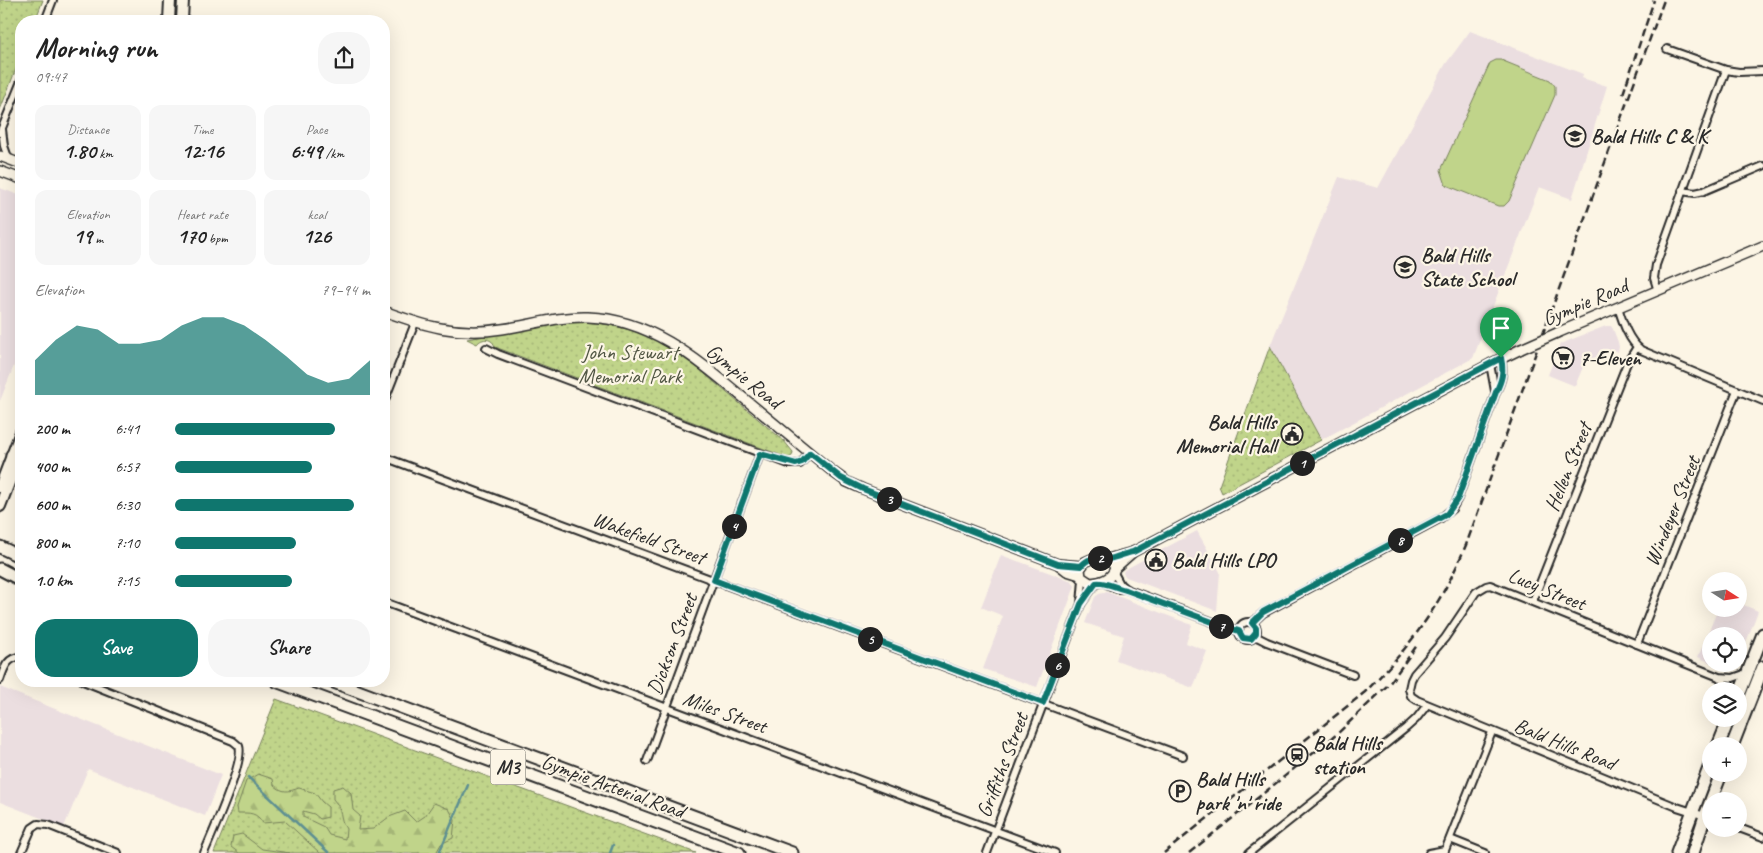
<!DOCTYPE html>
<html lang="en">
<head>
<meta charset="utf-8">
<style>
	body { margin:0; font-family:Caveat,sans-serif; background:#f6f6f6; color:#222; height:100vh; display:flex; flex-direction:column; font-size:19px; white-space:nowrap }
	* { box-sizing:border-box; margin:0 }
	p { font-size:16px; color:#767676 }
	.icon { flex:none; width:28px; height:28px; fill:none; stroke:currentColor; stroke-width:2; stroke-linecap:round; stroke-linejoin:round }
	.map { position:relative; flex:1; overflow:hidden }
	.sheet { position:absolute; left:15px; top:15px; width:375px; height:672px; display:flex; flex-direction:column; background:#fff; border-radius:20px; box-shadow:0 5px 20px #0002 }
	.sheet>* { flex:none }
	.needle { width:32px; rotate:102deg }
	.controls { position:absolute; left:1702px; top:572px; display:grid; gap:10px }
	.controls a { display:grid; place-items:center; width:45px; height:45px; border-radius:50%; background:#fff; box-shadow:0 5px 20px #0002; font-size:25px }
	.pin { position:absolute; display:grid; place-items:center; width:42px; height:42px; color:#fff; margin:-51px -21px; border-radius:50% 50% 50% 0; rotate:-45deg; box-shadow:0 0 5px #0007 }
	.pin .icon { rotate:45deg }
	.km { position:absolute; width:25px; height:25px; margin:-12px; border-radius:50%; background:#222; color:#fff; font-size:14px; line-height:25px; text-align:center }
	.round { display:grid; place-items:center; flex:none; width:52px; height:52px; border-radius:20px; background:#f6f6f6 }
	.headline { display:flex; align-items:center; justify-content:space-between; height:85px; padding:0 20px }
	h1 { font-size:28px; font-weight:800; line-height:38px }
	.metrics { display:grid; grid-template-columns:repeat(3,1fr); gap:8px; height:85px; padding:5px 20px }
	.metrics div { display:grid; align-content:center; border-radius:12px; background:#f6f6f6; text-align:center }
	.metrics b { font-size:21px; font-weight:800 }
	.metrics small { font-size:14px; font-weight:400 }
	.metrics p { font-size:14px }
	.chart { height:140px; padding:10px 20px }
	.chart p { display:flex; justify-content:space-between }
	.chart svg { width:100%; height:90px; margin-top:5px; fill:#0f766e; opacity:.7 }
	.button { display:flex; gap:10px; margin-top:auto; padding:10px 20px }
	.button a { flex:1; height:58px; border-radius:20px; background:#0f766e; color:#fff; font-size:20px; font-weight:800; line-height:58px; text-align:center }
	.button a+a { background:#f6f6f6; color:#222 }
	ul { padding:0 20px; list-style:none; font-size:16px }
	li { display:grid; grid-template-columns:80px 60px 1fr; align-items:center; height:38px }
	li i { height:12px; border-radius:6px; background:#0f766e }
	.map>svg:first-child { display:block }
	.built { fill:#ebdee0 }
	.grass { fill:url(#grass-dots); stroke:#76805a }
	.forest { fill:url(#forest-firs); stroke:#76805a }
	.garden { fill:#c0d48a; stroke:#76805a }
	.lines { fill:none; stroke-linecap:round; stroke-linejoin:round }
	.stream { stroke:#5d8f92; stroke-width:2.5 }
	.street-casing { stroke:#2b2b2b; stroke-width:10 }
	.secondary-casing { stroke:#2b2b2b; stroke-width:12 }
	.primary-casing { stroke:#2b2b2b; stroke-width:14 }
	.highway-casing { stroke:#2b2b2b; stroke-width:15 }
	.street { stroke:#fcf5e5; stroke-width:6 }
	.secondary { stroke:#fcf5e5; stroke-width:9 }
	.primary { stroke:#fcf5e5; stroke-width:10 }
	.highway { stroke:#fcf5e5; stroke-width:11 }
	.rail { stroke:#2b2b2b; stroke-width:2.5; stroke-dasharray:8 4; stroke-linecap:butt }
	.secondary-bridge-casing { stroke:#2b2b2b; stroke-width:12; stroke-linecap:butt }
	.secondary-bridge { stroke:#fcf5e5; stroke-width:9 }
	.route-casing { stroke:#fff; stroke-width:10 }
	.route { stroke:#0f766e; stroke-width:6 }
	.labels { text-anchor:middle; stroke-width:4.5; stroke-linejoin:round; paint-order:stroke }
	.shield { fill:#fcf5e5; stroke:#6a6863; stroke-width:1 }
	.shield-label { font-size:20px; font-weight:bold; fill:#2b2b2b }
	.poi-label { font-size:21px; font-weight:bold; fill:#2b2b2b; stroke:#fcf5e5; text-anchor:start }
	.street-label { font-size:21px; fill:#2b2b2b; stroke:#fcf5e5 }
	.park-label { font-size:21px; fill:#505543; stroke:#fcf5e5 }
</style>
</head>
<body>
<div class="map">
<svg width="1763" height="853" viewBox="0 0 1763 853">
	<defs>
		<pattern id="grass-dots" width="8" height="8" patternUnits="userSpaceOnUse" patternTransform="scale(1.25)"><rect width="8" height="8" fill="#c0d48a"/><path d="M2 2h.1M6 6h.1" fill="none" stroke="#a5b677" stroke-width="1.8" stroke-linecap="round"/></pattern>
		<pattern id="forest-firs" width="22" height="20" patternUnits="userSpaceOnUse" patternTransform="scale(1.25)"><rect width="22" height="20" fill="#c0d48a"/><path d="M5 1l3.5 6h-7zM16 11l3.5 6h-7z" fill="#a5b677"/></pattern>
	</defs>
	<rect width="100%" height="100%" fill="#fcf5e5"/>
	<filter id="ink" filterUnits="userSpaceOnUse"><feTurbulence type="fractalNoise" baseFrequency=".02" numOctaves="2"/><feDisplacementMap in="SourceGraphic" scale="10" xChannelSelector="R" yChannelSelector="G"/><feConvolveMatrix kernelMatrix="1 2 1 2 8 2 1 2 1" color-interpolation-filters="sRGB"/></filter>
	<g filter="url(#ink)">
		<g class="built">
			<path d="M1470,31L1583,74L1582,78L1607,86L1572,199L1539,187L1473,358L1321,440L1270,346L1339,177L1378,188L1445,65Z"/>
			<path d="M0,188L21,196V348L0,401Z"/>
			<path d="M1606,326H1611L1613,329L1618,342L1619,347L1618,352L1612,350L1585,362L1575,386L1548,375L1560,344Z"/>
			<path d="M1197,531L1220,572L1217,611L1126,577L1123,573L1124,570Z"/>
			<path d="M1001,555L1072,581L1075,586L1037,687L983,669L1003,616L981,607Z"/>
			<path d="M1107,592L1192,625L1186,643L1207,651L1193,688L1116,660L1124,636L1085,623L1095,597L1099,594Z"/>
			<path d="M1739,603L1758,611L1739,661V636H1711V663L1698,657L1718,609H1739Z"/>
			<path d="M0,687L221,775L205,816L88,769L64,827L0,802Z"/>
		</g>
		<g class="grass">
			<path d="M0,0H43L35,21H21V56L0,110Z"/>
			<path d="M572,322C621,321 672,340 707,376L784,441L793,452L792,456L788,458L495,347C493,338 482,337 477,344L467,339Z"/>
			<path d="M1270,346L1321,440L1222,493L1219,486Z"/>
			<path d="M276,699L696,853H214Z"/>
		</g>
		<g class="forest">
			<path d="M258,774L273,779L274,785C283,793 288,792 299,788L315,793L322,802L328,807V817L320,819L314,814L303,811V817L324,827L329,835L345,839L346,829C338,816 344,811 333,799V789L343,786L351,793L353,810L360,816L358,830L373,829L389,817L405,811L416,822L425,816L434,803L449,809L455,820L453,838L441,844L436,853H320L285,821L263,823C256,812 250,813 238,813L237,807L246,781Z"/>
			<path d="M242,834L262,849L290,853H239L231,847L233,836Z"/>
		</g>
		<path class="garden" d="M1496,60H1501L1550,80L1555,86V95L1509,201L1504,206H1498L1446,185L1441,170L1490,63Z"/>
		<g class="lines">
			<g class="stream">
				<path d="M248,777L329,853"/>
				<path d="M439,853L468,785"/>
				<path d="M610,853L613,845"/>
			</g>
			<g class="street-casing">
				<g id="street">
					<path d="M45,21L53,0"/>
					<path d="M1667,49L1726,70L1739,72L1763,71"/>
					<path d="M2,129L4,146L9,160"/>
					<path d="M0,133L21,81"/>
					<path d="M1682,191L1695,193L1704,191L1763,166"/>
					<path d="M1658,291L1654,278L1656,265L1726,70"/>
					<path d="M1618,307C1623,323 1628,340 1641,350L1763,401"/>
					<path d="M486,348L498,354L789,464H800L810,453"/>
					<path d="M1490,364L1495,391"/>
					<path d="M384,402L415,323"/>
					<path d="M384,457L1183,756"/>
					<path d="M1114,573L1120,584L1126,589"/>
					<path d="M1101,581L1117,589H1126L1226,627L1239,631"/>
					<path d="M1533,601L1627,363L1637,347"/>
					<path d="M384,602L1055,853"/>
					<path d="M1081,604L1083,580"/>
					<circle cx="1248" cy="631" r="9"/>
					<path d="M1252,623L1263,613L1441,518L1452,509L1458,498L1496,392C1502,380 1504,372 1501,358"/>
					<path d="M1255,636L1267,642L1353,675"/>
					<path d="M1637,644L1737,390"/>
					<path d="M1720,678L1732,691"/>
					<path d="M0,680C4,668 7,657 21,657"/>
					<path d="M83,681L233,741L239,746C245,761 212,834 204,853"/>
					<path d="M647,761L760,454"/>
					<path d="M1711,818L1677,807L1417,700L1411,696L1409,689L1411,680L1414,674L1445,638L1476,592L1486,586L1490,585L1719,677L1733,678L1747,673"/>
					<path d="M1739,828L1763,837"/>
					<path d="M1450,839L1485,853"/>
					<path d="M21,853L32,828L38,824L48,825L118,853"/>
					<path d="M987,853L1081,604L1096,583"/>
					<path d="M1249,853L1406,728L1416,719L1427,705"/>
					<path d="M1429,853L1445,850"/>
					<path d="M1444,853L1492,732"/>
				</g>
			</g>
			<g class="secondary-casing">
				<g id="secondary">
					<path d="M0,156L21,164"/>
					<path d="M0,171L21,179"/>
					<path d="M384,311C424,326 458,336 502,329C531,325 559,316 588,317C652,319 699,361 746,400C775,424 804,448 833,472L847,482L863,489L1058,564L1067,571L1080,575"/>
					<path d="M1557,333L1763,246"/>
					<path d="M1094,558L1111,560L1115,568C1112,579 1100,583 1090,583L1081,577L1080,569L1085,562Z"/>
					<path d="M1108,559L1133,552"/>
					<path d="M1058,564L1081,566"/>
					<path d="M1115,568L1133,552L1490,364L1521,349"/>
				</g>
			</g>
			<g class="primary-casing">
				<g id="primary">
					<path d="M169,21L170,0"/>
					<path d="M182,21L183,0"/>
					<path d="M0,487L21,432"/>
					<path d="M0,506L21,452"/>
				</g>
			</g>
			<g class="highway-casing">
				<g id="highway">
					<path d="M12,455L21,453"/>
					<path d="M0,547L21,557"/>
					<path d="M0,569L21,580"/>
					<path d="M276,681L739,853"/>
					<path d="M331,681L792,853"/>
					<path d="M1739,695L1763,634"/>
					<path d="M1718,746L1729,719"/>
					<path d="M1732,746L1763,667"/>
					<path d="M1677,853L1711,763"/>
					<path d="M1693,853L1705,816L1721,774"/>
				</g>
			</g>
			<use href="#street" class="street"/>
			<use href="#secondary" class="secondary"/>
			<use href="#primary" class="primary"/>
			<use href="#highway" class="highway"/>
			<g class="rail">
				<path d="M1623,94L1654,0"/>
				<path d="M1164,853L1365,692C1411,646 1441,605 1466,545L1664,0"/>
				<path d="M1189,853L1336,735L1389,684L1418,644"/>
			</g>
			<g class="secondary-bridge-casing">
				<path id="secondary-bridge" d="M1521,349L1557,333"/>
			</g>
			<use href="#secondary-bridge" class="secondary-bridge"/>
		</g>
	</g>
	<g class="lines" filter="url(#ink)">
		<g class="route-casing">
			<path id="route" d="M1501,358C1504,372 1502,380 1496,392L1458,498L1447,514L1263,612L1252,623L1256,628V633L1251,639L1243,638L1239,631L1226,627L1126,590C1116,588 1104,581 1096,583L1081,604L1043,703L714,580L760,454L796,464L802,462L810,453L841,478L863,489L1058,564L1081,566C1091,555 1096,560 1108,559C1117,558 1125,553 1133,552Z"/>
		</g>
		<use href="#route" class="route"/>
	</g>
	<defs>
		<g id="school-ring" transform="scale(1.125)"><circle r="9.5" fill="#fcf5e5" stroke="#2b2b2b" stroke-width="1.5"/><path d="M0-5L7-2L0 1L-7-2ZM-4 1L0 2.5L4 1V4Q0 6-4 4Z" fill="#2b2b2b"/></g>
		<g id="supermarket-ring" transform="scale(1.125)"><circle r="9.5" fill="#fcf5e5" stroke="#2b2b2b" stroke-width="1.5"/><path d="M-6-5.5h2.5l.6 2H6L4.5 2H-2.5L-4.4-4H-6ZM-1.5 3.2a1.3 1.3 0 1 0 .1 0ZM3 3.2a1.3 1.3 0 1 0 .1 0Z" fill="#2b2b2b"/></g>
		<g id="civic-ring" transform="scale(1.125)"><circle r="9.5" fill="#fcf5e5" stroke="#2b2b2b" stroke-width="1.5"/><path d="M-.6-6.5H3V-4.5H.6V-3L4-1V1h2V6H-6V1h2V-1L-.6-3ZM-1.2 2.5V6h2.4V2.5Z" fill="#2b2b2b"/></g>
		<g id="station-ring" transform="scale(1.125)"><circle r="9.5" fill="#fcf5e5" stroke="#2b2b2b" stroke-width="1.5"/><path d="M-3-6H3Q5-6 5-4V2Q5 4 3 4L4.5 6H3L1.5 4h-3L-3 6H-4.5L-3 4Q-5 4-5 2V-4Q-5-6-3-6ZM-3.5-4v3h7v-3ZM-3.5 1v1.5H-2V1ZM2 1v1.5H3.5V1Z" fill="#2b2b2b"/></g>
		<g id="parking-ring" transform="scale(1.125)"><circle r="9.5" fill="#fcf5e5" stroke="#2b2b2b" stroke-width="1.5"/><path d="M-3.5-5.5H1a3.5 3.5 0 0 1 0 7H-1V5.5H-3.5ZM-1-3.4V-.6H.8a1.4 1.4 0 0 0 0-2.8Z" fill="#2b2b2b"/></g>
	</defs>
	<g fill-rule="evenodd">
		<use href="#school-ring" x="1575" y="136"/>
		<use href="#school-ring" x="1405" y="267"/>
		<use href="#supermarket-ring" x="1563" y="358"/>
		<use href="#civic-ring" x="1292" y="434"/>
		<use href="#civic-ring" x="1156" y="560"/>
		<use href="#station-ring" x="1297" y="755"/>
		<use href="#parking-ring" x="1180" y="791"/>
	</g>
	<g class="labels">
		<rect class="shield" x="490.5" y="749.5" width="35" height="35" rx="4"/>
		<g class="shield-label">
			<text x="508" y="774">M3</text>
		</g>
		<g class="poi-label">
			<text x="1591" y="143">Bald Hills C &amp; K</text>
			<text x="1421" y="262">Bald Hills<tspan x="1421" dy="24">State School</tspan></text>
			<text x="1579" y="365">7-Eleven</text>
			<text x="1276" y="429" text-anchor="end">Bald Hills<tspan x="1276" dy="24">Memorial Hall</tspan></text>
			<text x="1172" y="567">Bald Hills LPO</text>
			<text x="1313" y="750">Bald Hills<tspan x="1313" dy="24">station</tspan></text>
			<text x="1196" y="786">Bald Hills<tspan x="1196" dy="24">park 'n' ride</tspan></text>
		</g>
		<g class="street-label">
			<text transform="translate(1585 302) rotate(-23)" y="7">Gympie Road</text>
			<text transform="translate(744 376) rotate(39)" y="7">Gympie Road</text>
			<text transform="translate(1568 467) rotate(-68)" y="7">Hellen Street</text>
			<text transform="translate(1672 511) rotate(-68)" y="7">Windeyer Street</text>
			<text transform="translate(649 538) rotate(20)" y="7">Wakefield Street</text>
			<text transform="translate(1547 589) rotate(22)" y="7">Lucy Street</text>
			<text transform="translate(672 644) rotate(-69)" y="7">Dickson Street</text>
			<text transform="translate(725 712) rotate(20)" y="7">Miles Street</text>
			<text transform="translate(1565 744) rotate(22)" y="7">Bald Hills Road</text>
			<text transform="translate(1002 765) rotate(-69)" y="7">Griffiths Street</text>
			<text transform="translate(613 786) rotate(20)" y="7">Gympie Arterial Road</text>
		</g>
		<g class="park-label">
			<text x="630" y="359">John Stewart<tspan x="630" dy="24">Memorial Park</tspan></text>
		</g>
	</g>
</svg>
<div class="controls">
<a><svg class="needle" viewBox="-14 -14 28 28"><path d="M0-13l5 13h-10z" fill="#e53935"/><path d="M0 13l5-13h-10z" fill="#767676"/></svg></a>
<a><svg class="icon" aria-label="locate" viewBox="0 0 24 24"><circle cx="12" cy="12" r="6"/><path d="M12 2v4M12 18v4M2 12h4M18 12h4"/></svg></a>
<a><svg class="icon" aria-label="layers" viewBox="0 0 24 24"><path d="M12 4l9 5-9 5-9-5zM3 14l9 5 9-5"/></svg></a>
<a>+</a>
<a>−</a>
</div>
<div class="pin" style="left:1501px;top:358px;background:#1e9e55"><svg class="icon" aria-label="arrive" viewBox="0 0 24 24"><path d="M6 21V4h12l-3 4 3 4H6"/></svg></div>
<b class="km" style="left:1302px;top:463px">1</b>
<b class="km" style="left:1100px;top:558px">2</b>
<b class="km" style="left:889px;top:499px">3</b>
<b class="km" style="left:734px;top:526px">4</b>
<b class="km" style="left:870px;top:639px">5</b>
<b class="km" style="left:1057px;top:665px">6</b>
<b class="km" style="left:1221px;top:626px">7</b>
<b class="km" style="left:1400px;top:540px">8</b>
<section class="sheet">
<div class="headline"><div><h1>Morning run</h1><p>09:47</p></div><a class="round"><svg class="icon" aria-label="share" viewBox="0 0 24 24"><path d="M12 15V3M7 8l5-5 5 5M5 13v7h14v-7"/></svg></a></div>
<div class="metrics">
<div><p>Distance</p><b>1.80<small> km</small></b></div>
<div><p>Time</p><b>12:16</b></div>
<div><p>Pace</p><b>6:49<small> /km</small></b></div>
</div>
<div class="metrics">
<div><p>Elevation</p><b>19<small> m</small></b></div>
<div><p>Heart rate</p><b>170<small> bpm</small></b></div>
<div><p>kcal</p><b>126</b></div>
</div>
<div class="chart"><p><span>Elevation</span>79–94 m</p>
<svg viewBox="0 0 160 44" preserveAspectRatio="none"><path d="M0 44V27L10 17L20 10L30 12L40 19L50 19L60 17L70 10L80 6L90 6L100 10L110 17L120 25L130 34L140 38L150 36L160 27V44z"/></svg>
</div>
<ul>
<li><b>200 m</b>6:41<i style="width:82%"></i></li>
<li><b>400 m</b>6:57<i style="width:70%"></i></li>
<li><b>600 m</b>6:30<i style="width:92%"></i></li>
<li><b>800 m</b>7:10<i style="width:62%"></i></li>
<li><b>1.0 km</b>7:15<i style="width:60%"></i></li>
</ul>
<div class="button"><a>Save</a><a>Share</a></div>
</section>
</div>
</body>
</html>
